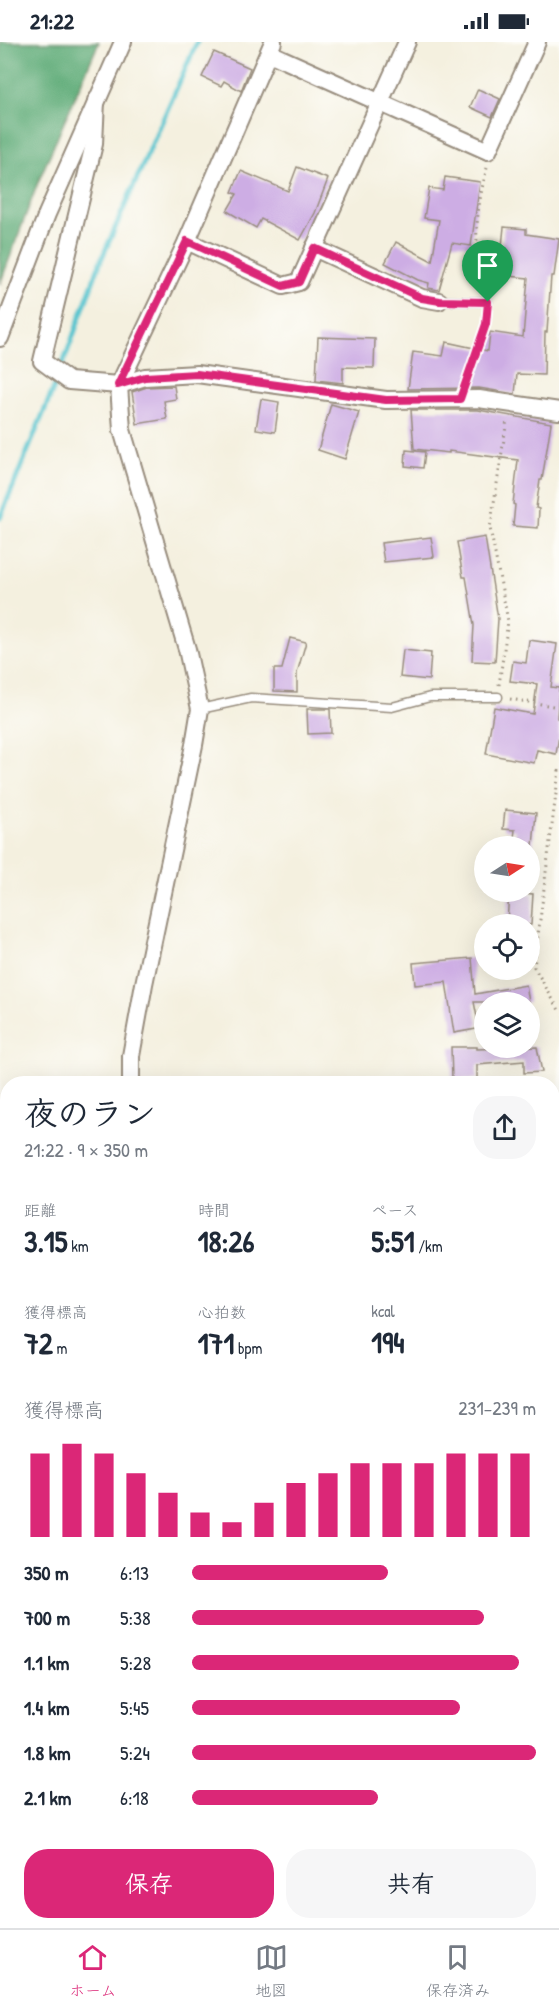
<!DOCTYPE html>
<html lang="ja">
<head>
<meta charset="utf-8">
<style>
	body { margin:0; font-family:"Patrick Hand","Klee One",sans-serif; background:#f6f6f7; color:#1f2937; height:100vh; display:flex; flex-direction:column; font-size:22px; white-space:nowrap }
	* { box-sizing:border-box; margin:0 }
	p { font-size:20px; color:#747a83 }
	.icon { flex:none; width:33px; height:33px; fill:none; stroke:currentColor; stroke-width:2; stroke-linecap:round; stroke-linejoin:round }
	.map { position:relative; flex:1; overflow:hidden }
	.drawer { position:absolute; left:0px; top:1034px; width:560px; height:854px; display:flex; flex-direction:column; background:#fff; border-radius:24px 24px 0 0; box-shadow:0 6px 24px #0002 }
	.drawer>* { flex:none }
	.needle { width:39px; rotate:78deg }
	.tools { position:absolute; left:474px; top:794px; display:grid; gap:12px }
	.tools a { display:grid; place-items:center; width:66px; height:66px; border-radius:50%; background:#fff; box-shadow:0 6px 24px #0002; font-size:30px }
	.pin { position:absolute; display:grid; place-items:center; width:51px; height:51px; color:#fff; margin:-62px -26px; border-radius:50% 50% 50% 0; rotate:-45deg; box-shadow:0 0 6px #0007 }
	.pin .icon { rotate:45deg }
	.round { display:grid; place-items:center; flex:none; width:63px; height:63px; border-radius:24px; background:#f6f6f7 }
	.summary { display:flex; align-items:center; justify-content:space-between; height:102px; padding:0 24px }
	h1 { font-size:33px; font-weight:700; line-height:45px }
	.stats { display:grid; grid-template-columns:repeat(3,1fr); gap:9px; height:102px; padding:6px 24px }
	.stats div { display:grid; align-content:center }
	.stats b { font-size:30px; font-weight:700 }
	.stats small { font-size:16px; font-weight:400 }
	.stats p { font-size:16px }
	.chart { height:168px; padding:12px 24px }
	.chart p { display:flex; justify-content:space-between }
	.chart svg { width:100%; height:108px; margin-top:6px; stroke:#db2777; stroke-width:6 }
	.cta { display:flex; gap:12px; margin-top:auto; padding:12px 24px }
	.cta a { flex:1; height:69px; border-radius:24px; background:#db2777; color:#fff; font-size:24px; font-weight:700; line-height:69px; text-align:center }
	.cta a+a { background:#f6f6f7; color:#1f2937 }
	ul { padding:0 24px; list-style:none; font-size:20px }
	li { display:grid; grid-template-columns:96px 72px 1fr; align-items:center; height:45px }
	li i { height:15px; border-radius:8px; background:#db2777 }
	.status { display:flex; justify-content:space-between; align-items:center; height:42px; padding:0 30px; background:#fff; direction:ltr }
	.status svg { height:16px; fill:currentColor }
	.tab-bar { display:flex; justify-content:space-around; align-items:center; height:84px; border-top:2px solid #e0e1e3; background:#fff; font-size:16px; color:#747a83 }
	.tab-bar a { display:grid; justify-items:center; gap:3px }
	.tab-bar .active { color:#db2777 }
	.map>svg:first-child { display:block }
	.forest { fill:#5eac78; stroke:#4c6b4b; stroke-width:1.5 }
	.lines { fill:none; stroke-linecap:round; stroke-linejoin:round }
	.stream { stroke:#58c5cf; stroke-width:5 }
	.building { fill:#cdade4 }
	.service-casing { stroke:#988d7e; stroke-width:11 }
	.minor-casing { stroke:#988d7e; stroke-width:20 }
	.path { stroke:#988d7e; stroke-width:3; stroke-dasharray:1.5 4.5; stroke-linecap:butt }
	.service { stroke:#fff; stroke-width:8 }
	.minor { stroke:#fff; stroke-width:16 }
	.route-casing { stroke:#fff; stroke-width:12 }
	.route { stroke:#db2777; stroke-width:8 }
</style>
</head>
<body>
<div class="status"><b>21:22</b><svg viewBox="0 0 49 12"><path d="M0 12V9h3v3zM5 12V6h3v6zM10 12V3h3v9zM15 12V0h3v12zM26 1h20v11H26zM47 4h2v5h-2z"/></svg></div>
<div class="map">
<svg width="559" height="1886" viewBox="0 0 559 1886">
	<rect width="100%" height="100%" fill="#fdfcf7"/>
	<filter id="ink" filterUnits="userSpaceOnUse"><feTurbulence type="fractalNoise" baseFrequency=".0167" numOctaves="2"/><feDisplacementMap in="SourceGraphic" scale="12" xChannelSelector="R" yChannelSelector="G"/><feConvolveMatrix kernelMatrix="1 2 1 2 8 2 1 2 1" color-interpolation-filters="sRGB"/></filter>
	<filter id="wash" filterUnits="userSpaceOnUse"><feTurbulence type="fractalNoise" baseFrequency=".008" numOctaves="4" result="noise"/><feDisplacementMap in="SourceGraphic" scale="24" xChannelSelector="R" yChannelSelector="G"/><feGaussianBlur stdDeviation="1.35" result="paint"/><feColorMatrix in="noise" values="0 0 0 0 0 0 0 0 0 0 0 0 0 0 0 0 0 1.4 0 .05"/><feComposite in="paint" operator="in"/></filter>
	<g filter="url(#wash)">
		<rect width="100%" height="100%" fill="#f4f0df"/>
		<path class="forest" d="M0,0H99L39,138L0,242Z"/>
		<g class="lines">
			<path class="stream" d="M0,476L57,338L101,218L197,0"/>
		</g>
		<g id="blocks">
			<g class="building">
				<path d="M214,10L250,26L241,49L224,39L221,44L202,35Z"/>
				<path d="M478,47L500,57L492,75L470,65Z"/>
				<path d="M297,125L328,137L315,171L300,198L261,177L256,186L227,169L237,152L232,150L241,129L288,149Z"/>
				<path d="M445,135L480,140L471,204L452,201L439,248L428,246L429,241L418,238L385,221L396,200L432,219L439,178L424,176L429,146L443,148Z"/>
				<path d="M504,185L526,187V192L559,197L554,234H551L547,290H545L544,333L517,332L515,352L479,346L408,347L413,310L443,314L446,300L488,309L490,290L523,295L528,236L499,233Z"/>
				<path d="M318,295L375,297L374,326L343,325V341L316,338Z"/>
				<path d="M174,344L176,357L164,359L167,377L137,382L132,350L147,345Z"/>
				<path d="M261,357L279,360L275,390L256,387Z"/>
				<path d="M331,362L359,370L345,417L318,408Z"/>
				<path d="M411,368H478L551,381L542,438H540L536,466L539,467L538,486L513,484L515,463L513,462L518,418L449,409V411L414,407Z"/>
				<path d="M406,408L425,410L423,426L405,424Z"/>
				<path d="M431,495L434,515L384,520L381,501Z"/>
				<path d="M485,495L498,577L495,620L472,619L474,583L466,535H463L457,500Z"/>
				<path d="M290,596L306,600L297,631V650L274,649V627H282Z"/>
				<path d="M529,598L557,602L551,645L559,646L557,676L559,677V694L556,712L537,708L534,721L486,712L494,665L533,672L537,642L510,639L513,619L526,621Z"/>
				<path d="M403,608L431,611L429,638L400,635Z"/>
				<path d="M307,667H330L331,691L308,692Z"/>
				<path d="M505,768L536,771L533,804H513L515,788L503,787Z"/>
				<path d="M509,850L533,852L531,883L507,881Z"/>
				<path d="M472,916L475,952L526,943L529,960H474L478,980L476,987L454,991L446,940L415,943L413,921Z"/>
				<path d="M451,1005H477V1007L537,1005L542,1030L524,1031V1019L477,1023V1037H452Z"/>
			</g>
		</g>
	</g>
	<g filter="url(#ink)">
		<use href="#blocks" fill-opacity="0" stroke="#988d7e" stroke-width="1.5"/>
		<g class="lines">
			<g class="service-casing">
				<g id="service">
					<path d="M439,259L488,260"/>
					<path d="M200,667L251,656L392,665L430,655H498"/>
					<path d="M552,1170L559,1169"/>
					<path d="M552,1332L559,1333"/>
					<path d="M552,1554H559"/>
				</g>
			</g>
			<g class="minor-casing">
				<g id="minor">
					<path d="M269,11L488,109L537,0"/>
					<path d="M96,59L94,102L42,319L69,339L119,343L145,335L197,332L386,358L479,357L559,369"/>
					<path d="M187,199L283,244L299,240L407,0"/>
					<path d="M314,206L422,256L439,259"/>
					<path d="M0,296L47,172L123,0"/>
					<path d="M131,1041V1014L144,942L194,703L200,667L187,607L122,388L119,343L187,199L273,0"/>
					<path d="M0,1466L8,1455"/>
					<path d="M0,1793L8,1794"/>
					<path d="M552,1845H559"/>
				</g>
			</g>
			<g class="path">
				<path d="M487,126C480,151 474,187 478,212C481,225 489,235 489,249"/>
				<path d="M466,341L478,308L487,273"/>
				<path d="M499,643L508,579L490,486L507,378"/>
				<path d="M510,657L559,665"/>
				<path d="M559,728L534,925L559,968"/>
				<path d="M0,1152L8,1157"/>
			</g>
			<use href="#service" class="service"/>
			<use href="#minor" class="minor"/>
		</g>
	</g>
	<g class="lines" filter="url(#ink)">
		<g class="route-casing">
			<path id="route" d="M187,199L283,244L299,240L314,206L422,256L440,259L488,260L486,282L460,357L386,358L197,332L145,335L118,343Z"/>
		</g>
		<use href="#route" class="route"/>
	</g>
</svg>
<div class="tools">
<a><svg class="needle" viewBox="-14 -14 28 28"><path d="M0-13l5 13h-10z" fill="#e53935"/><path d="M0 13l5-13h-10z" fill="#747a83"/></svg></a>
<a><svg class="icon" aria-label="locate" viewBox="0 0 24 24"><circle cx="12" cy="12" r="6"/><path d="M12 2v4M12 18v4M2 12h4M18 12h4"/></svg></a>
<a><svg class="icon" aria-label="layers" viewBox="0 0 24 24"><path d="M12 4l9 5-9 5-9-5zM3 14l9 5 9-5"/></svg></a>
</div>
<div class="pin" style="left:488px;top:260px;background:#1e9e55"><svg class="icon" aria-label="arrive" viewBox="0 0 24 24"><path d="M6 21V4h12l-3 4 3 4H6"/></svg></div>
<section class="drawer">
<div class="summary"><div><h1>夜のラン</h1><p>21:22 · 9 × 350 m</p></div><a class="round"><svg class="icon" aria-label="share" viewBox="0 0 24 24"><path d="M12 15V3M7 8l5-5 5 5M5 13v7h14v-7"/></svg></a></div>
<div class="stats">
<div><p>距離</p><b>3.15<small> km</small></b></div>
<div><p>時間</p><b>18:26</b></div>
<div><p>ペース</p><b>5:51<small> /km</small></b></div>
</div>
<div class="stats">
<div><p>獲得標高</p><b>72<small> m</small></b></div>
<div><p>心拍数</p><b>171<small> bpm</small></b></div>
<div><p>kcal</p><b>194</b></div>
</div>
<div class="chart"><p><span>獲得標高</span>231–239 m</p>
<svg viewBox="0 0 160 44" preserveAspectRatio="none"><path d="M5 44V10M15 44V6M25 44V10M35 44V18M45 44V26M55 44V34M65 44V38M75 44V30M85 44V22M95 44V18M105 44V14M115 44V14M125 44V14M135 44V10M145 44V10M155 44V10"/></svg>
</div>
<ul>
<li><b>350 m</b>6:13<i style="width:57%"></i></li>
<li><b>700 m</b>5:38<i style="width:85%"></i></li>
<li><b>1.1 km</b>5:28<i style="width:95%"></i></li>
<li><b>1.4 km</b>5:45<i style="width:78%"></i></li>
<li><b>1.8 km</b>5:24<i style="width:100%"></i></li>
<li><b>2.1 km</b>6:18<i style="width:54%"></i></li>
</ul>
<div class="cta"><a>保存</a><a>共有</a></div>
</section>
</div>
<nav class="tab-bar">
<a class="active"><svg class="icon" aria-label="home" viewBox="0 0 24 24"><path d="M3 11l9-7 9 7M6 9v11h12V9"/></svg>ホーム</a>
<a><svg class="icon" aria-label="map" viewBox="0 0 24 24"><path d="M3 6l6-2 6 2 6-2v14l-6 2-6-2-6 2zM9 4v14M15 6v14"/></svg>地図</a>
<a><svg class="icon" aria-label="saved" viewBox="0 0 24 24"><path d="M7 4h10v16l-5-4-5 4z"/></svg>保存済み</a>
</nav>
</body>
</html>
